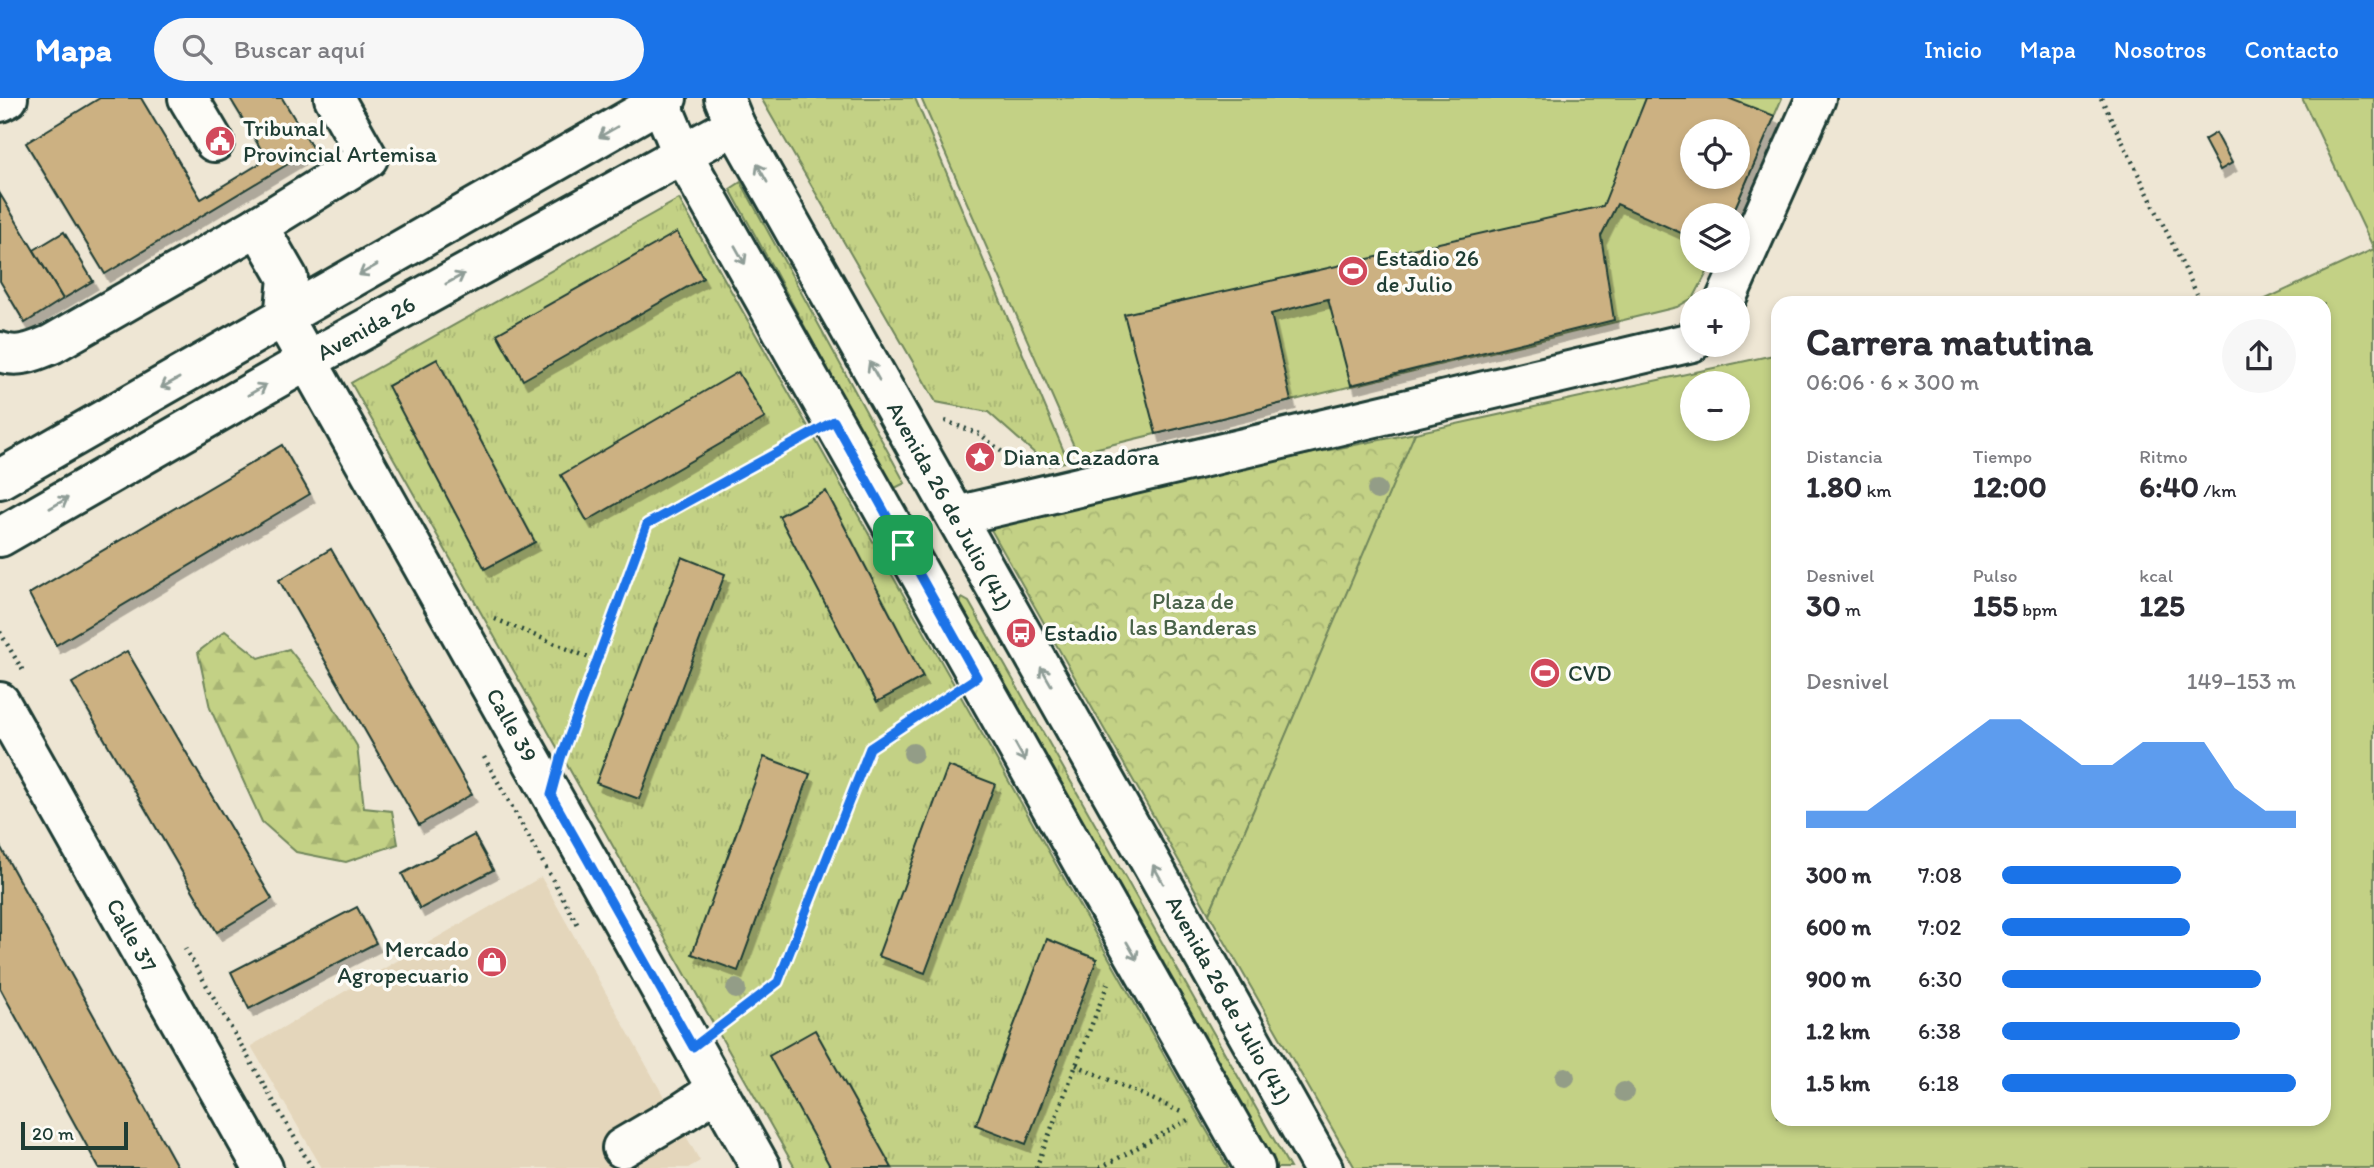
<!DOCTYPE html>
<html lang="es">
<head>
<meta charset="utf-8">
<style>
	body { margin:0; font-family:Itim,sans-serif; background:#f7f7f7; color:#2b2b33; height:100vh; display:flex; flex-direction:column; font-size:26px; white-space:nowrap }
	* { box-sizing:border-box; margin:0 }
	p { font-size:23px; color:#7c7c81 }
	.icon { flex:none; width:38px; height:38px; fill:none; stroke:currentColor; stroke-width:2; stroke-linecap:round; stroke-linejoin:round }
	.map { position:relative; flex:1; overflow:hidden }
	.side { position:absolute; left:1771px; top:198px; width:560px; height:830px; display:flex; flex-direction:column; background:#fff; border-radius:21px; box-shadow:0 4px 10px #0003 }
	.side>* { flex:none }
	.buttons { position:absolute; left:1680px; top:21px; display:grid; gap:14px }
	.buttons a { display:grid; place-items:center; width:70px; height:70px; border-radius:50%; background:#fff; box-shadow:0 4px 10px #0003; font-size:35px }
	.scale { position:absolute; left:21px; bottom:18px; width:107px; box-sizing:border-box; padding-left:7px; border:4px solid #1f3d34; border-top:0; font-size:19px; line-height:24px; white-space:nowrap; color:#1f3d34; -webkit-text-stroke:5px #fdfcf7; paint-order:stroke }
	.pin { position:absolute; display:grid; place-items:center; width:60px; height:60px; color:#fff; margin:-30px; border-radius:14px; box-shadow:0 4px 10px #0006 }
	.round { display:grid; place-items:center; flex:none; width:74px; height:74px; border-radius:37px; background:#f7f7f7 }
	.summary { display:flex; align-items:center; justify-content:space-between; height:119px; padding:0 35px }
	h1 { font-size:38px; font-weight:700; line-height:52px }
	.metrics { display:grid; grid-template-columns:repeat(3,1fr); gap:10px; height:119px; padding:7px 35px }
	.metrics div { display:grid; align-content:center }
	.metrics b { font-size:30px; font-weight:700 }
	.metrics small { font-size:19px; font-weight:400 }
	.metrics p { font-size:19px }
	.chart { height:196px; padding:14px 35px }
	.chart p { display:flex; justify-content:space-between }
	.chart svg { width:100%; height:126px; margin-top:7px; fill:#1a73e8; opacity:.7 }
	ul { padding:0 35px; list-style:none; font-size:23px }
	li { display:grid; grid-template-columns:112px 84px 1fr; align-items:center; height:52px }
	li i { height:18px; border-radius:9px; background:#1a73e8 }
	header { display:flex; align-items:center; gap:42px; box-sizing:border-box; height:98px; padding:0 35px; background:#1a73e8; color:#fff }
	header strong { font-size:33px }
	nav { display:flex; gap:38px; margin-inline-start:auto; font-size:24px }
	.search { width:490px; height:63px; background:#f7f7f7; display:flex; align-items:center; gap:18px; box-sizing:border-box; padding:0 24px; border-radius:38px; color:#7c7c81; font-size:26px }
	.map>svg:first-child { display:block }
	.built { fill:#e4d6bb }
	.grass { fill:url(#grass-tufts); stroke:#71875c; stroke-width:2 }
	.forest { fill:url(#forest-firs); stroke:#71875c; stroke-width:2 }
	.park { fill:url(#park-crowns); stroke:#71875c; stroke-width:2 }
	.garden { fill:#c3d185; stroke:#71875c; stroke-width:2; fill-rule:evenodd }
	.building { fill:#ccb182; stroke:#1f3d34; stroke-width:2; fill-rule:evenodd; filter:url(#shadow) }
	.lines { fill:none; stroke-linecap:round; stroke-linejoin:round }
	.minor-casing { stroke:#1f3d34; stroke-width:44 }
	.major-casing { stroke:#1f3d34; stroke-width:44 }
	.path { stroke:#1f3d34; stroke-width:4.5; stroke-dasharray:2 5; stroke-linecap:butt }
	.minor { stroke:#fdfcf7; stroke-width:38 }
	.major { stroke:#fdfcf7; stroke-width:38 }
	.tree { fill:#939d87 }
	.oneway { stroke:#8e9c96 }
	.route-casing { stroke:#fff; stroke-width:14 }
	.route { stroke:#1a73e8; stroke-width:9 }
	.labels { text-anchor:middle; stroke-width:7; stroke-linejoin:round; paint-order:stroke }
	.poi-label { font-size:23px; fill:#1f3d34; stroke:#fdfcf7; text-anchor:start }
	.street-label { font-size:23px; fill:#1f3d34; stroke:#fdfcf7 }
	.park-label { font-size:23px; fill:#486248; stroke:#fdfcf7 }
</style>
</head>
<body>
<header>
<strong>Mapa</strong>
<div class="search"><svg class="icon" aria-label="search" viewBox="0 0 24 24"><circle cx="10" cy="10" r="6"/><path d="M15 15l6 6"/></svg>Buscar aquí</div>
<nav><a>Inicio</a><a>Mapa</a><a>Nosotros</a><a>Contacto</a></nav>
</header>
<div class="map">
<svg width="2374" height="1070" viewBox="0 0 2374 1070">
	<defs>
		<pattern id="grass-tufts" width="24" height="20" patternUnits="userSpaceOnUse" patternTransform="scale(1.75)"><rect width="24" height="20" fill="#c3d185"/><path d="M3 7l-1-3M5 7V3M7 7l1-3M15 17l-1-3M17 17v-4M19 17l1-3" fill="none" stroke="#a7b473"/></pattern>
		<pattern id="forest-firs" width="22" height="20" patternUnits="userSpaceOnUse" patternTransform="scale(1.75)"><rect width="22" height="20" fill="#c3d185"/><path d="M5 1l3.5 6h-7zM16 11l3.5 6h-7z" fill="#a7b473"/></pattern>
		<pattern id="park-crowns" width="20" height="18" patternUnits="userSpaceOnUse" patternTransform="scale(1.75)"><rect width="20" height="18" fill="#c3d185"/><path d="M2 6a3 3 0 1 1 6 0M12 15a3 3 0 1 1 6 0" fill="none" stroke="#a7b473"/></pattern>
		<filter id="shadow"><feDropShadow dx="4.5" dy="8" stdDeviation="0" flood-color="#0004"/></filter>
	</defs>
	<rect width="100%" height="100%" fill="#eee6d4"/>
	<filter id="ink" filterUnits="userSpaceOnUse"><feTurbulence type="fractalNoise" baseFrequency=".0143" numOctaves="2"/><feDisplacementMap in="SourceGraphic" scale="14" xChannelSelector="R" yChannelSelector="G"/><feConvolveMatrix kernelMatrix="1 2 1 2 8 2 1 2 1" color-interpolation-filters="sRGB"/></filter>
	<g filter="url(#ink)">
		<path class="built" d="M541,779L700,1063L688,1070H322L251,948Z"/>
		<g class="grass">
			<path d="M761,0H915L1068,363L1049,368L988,314L936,304Z"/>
			<path d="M741,84L905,385L893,391L730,91Z"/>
			<path d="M679,101L1228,1070H795L351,285Z"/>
			<path d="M962,500L969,504L1290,1070H1276L959,509Z"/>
		</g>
		<path class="forest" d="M225,533L259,560L289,551L330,603L357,648L364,710L392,713L398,746L346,764L296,754L262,724L210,610L198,554Z"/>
		<path class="park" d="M1415,335V337L1209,816L985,421Z"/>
		<g class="garden">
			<path d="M921,0H1782L1732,117H1692V163H1713L1694,199L1677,209L1077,355ZM1692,33H1738V79H1692Z"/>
			<path d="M2302,0H2374V1070H1355L1209,816L1415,335L1778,256V1020H2324V205H2257L2374,151ZM1692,285H1738V331H1692Z"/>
		</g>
		<g class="building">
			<path d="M100,0H141L201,101L267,61L230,0H282L313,51L105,176L26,45Z"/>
			<path d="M1646,0H1728L1775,18L1732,117H1692V140L1617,106L1601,138L1614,222L1351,287L1328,201L1271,216L1291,303L1156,336L1124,216L1603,108ZM1692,33H1738V79H1692Z"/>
			<path d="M2216,35L2232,65L2220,72L2204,42Z"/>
			<path d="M0,96L63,201L25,225L0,183Z"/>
			<path d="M64,134L93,183L63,201L34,152Z"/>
			<path d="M677,134L703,180L523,282L497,236Z"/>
			<path d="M437,261L535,444L485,471L388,288Z"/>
			<path d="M738,274L765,320L587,423L561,377Z"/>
			<path d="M282,347L310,396L56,547L29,496Z"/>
			<path d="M826,393L923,579L877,604L779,418Z"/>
			<path d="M331,451L472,696L419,727L279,482Z"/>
			<path d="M682,459L725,476L639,701L596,685Z"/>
			<path d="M127,553L272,801L217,834L72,585Z"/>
			<path d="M764,659L810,676L738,873L692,856Z"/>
			<path d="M948,668L995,686L925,875L878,858Z"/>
			<path d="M474,737L493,772L420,811L402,776Z"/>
			<path d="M0,748L178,1070H99L0,890Z"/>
			<path d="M357,809L376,845L249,911L231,874Z"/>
			<path d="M1047,841L1097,861L1026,1046L976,1027Z"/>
			<path d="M815,932L892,1070H831L769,958Z"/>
		</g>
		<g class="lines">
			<g class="minor-casing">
				<g id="minor">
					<path d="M188,0L214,44"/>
					<path d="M334,0L368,60L258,128L288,180L284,221L761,1070"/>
					<path d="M0,4L8,0"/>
					<path d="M1726,201L1816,0"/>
					<path d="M0,254C19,261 35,253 52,246L258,128"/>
					<path d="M0,381L667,0"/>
					<path d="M956,418L1692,244"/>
					<path d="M0,439L307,263L735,27"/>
					<path d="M0,604L263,1070"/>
					<path d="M622,1050L685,1013L717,992"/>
				</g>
			</g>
			<g class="major-casing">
				<g id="major">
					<path d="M659,0L682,55L1255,1070"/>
					<path d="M724,0L735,27L1323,1070"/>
				</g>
			</g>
			<g class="path">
				<path d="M2101,0L2197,196"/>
				<path d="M945,323L980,336L1018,367"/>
				<path d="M495,521L597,563"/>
				<path d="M0,534L23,573"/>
				<path d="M566,646L647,427L802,341"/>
				<path d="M484,659L579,829"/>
				<path d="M185,850L312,1070"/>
				<path d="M722,927L778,884L870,650L947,598"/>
				<path d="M1076,967L1181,1014"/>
				<path d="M1036,1070L1108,885"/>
				<path d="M1100,1070L1188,1022"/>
			</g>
			<use href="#minor" class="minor"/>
			<use href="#major" class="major"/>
		</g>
		<g class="tree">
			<circle cx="1377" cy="392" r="10"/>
			<circle cx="913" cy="655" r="10"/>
			<circle cx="736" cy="891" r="10"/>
			<circle cx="1565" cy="979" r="10"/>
			<circle cx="1624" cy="994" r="10"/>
		</g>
		<defs><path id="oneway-shaft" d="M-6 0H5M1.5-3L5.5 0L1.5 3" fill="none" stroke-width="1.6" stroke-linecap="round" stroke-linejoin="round" transform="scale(1.75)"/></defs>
		<g class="oneway">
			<use href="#oneway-shaft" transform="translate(608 34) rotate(150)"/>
			<use href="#oneway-shaft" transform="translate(762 75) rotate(-119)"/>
			<use href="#oneway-shaft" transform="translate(740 157) rotate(61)"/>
			<use href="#oneway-shaft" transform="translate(368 172) rotate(150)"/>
			<use href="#oneway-shaft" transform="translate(455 181) rotate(-29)"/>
			<use href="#oneway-shaft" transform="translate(874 273) rotate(-119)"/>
			<use href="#oneway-shaft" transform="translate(170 285) rotate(151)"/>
			<use href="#oneway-shaft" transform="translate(257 292) rotate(-30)"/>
			<use href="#oneway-shaft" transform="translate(59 405) rotate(-30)"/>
			<use href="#oneway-shaft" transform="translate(1046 578) rotate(-120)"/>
			<use href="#oneway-shaft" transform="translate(1020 654) rotate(61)"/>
			<use href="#oneway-shaft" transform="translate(1158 776) rotate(-119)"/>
			<use href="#oneway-shaft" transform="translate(1132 853) rotate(60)"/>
		</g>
	</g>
	<g class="lines" filter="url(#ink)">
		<g class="route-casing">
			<path id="route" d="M834,323L977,579L870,650L778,884L693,949L551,697L561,660L647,426Z"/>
		</g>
		<use href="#route" class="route"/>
	</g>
	<defs>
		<g id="civic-disc" transform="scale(1.575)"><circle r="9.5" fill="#d1495b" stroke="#fdfcf7"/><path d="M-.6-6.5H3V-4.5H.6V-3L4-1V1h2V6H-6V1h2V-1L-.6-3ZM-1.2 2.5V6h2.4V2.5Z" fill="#fff"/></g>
		<g id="stadium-disc" transform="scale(1.575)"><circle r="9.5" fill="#d1495b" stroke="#fdfcf7"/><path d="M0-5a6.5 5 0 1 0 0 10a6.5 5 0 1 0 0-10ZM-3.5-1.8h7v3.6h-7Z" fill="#fff"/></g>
		<g id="sight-disc" transform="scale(1.575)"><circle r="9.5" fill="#d1495b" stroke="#fdfcf7"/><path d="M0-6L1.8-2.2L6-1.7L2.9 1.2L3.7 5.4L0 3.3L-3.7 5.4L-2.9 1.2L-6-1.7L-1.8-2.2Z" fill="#fff"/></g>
		<g id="bus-disc" transform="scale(1.575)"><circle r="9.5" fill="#d1495b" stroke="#fdfcf7"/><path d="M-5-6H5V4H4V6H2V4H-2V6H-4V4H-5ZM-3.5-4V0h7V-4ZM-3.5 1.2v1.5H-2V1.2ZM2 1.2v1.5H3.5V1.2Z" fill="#fff"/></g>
		<g id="shop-disc" transform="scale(1.575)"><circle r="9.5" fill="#d1495b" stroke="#fdfcf7"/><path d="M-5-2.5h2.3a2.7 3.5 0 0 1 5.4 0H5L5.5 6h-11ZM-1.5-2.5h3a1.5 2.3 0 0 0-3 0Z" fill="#fff"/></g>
	</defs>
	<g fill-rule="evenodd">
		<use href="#civic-disc" x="220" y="43"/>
		<use href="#stadium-disc" x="1353" y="173"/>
		<use href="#sight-disc" x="980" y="359"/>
		<use href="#bus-disc" x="1021" y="535"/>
		<use href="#stadium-disc" x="1545" y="575"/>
		<use href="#shop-disc" x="492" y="864"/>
	</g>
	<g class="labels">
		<g class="poi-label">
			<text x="243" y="38">Tribunal<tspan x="243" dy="26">Provincial Artemisa</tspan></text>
			<text x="1376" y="168">Estadio 26<tspan x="1376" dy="26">de Julio</tspan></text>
			<text x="1003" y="367">Diana Cazadora</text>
			<text x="1044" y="543">Estadio</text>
			<text x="1568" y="583">CVD</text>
			<text x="469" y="859" text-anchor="end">Mercado<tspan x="469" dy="26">Agropecuario</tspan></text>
		</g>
		<g class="street-label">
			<text transform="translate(366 230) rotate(-29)" y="8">Avenida 26</text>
			<text transform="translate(950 408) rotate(61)" y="8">Avenida 26 de Julio (41)</text>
			<text transform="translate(512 627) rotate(61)" y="8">Calle 39</text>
			<text transform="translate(132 837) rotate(61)" y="8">Calle 37</text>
			<text transform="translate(1229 902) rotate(61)" y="8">Avenida 26 de Julio (41)</text>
		</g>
		<g class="park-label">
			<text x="1193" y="511">Plaza de<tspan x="1193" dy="26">las Banderas</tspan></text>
		</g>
	</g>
</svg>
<div class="buttons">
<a><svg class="icon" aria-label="locate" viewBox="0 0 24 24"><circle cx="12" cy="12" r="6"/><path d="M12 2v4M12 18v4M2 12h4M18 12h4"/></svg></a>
<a><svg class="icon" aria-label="layers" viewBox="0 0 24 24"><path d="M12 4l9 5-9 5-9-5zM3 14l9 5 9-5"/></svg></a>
<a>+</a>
<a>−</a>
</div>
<div class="scale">20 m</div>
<div class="pin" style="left:903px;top:447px;background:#1e9e55"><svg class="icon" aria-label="arrive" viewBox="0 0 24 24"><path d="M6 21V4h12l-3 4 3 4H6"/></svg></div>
<section class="side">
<div class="summary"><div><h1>Carrera matutina</h1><p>06:06 · 6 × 300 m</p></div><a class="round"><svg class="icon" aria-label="share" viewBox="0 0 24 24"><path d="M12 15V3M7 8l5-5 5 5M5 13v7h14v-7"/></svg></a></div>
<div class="metrics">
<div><p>Distancia</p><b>1.80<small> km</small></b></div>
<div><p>Tiempo</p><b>12:00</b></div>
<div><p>Ritmo</p><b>6:40<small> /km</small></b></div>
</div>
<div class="metrics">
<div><p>Desnivel</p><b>30<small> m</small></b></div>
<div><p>Pulso</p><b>155<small> bpm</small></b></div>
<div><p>kcal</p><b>125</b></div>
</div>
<div class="chart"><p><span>Desnivel</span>149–153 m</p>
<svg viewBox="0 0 160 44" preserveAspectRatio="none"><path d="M0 44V38L10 38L20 38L30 30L40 22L50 14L60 6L70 6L80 14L90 22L100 22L110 14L120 14L130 14L140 30L150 38L160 38V44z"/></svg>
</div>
<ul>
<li><b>300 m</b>7:08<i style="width:61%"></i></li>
<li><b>600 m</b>7:02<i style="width:64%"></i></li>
<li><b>900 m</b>6:30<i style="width:88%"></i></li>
<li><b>1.2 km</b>6:38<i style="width:81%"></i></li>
<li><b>1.5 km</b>6:18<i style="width:100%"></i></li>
</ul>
</section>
</div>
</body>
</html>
